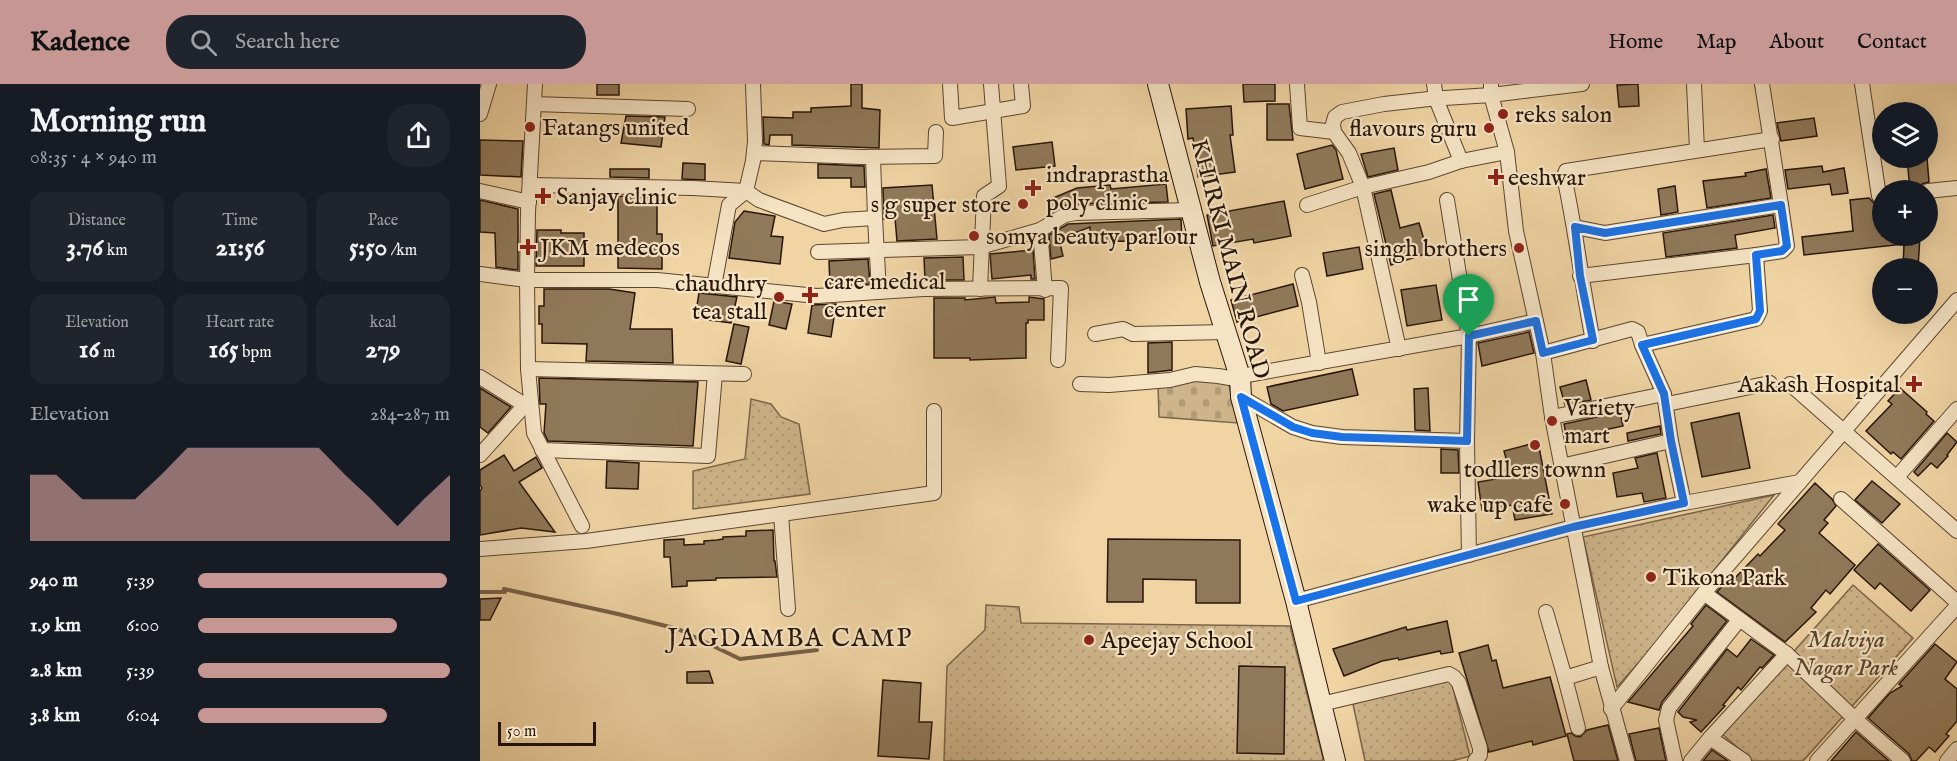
<!DOCTYPE html>
<html lang="en">
<head>
<meta charset="utf-8">
<style>
	body { margin:0; font-family:"IM FELL English",serif; background:#20242c; color:#f1f3f6; height:100vh; display:flex; flex-direction:column; font-size:22px; white-space:nowrap }
	* { box-sizing:border-box; margin:0 }
	p { font-size:20px; color:#9ea1a6 }
	.icon { flex:none; width:33px; height:33px; fill:none; stroke:currentColor; stroke-width:2; stroke-linecap:round; stroke-linejoin:round }
	.map { position:relative; flex:1; overflow:hidden }
	.sheet { display:flex; flex-direction:column; background:#171b24; width:480px }
	.sheet>* { flex:none }
	.controls { position:absolute; left:1392px; top:18px; display:grid; gap:12px }
	.controls a { display:grid; place-items:center; width:66px; height:66px; border-radius:50%; background:#171b24; box-shadow:0 6px 24px #0002; font-size:30px }
	.scale { position:absolute; left:18px; bottom:15px; width:98px; box-sizing:border-box; padding-left:6px; border:3px solid #29160a; border-top:0; font-size:16px; line-height:21px; white-space:nowrap; color:#29160a; -webkit-text-stroke:4px #f5e3c4; paint-order:stroke }
	.pin { position:absolute; display:grid; place-items:center; width:51px; height:51px; color:#fff; margin:-62px -26px; border-radius:50% 50% 50% 0; rotate:-45deg; box-shadow:0 0 6px #0007 }
	.pin .icon { rotate:45deg }
	.round { display:grid; place-items:center; flex:none; width:63px; height:63px; border-radius:24px; background:#20242c }
	.overview { display:flex; align-items:center; justify-content:space-between; height:102px; padding:0 30px }
	h1 { font-size:33px; font-weight:700; line-height:45px }
	.stats { display:grid; grid-template-columns:repeat(3,1fr); gap:9px; height:102px; padding:6px 30px }
	.stats div { display:grid; align-content:center; border-radius:15px; background:#20242c; text-align:center }
	.stats b { font-size:26px; font-weight:700 }
	.stats small { font-size:16px; font-weight:400 }
	.stats p { font-size:16px }
	.chart { height:168px; padding:12px 30px }
	.chart p { display:flex; justify-content:space-between }
	.chart svg { width:100%; height:108px; margin-top:6px; fill:#c59692; opacity:.7 }
	ul { padding:0 30px; list-style:none; font-size:20px }
	li { display:grid; grid-template-columns:96px 72px 1fr; align-items:center; height:45px }
	li i { height:15px; border-radius:8px; background:#c59692 }
	header { display:flex; align-items:center; gap:36px; box-sizing:border-box; height:84px; padding:0 30px; background:#c59692; color:#111 }
	header strong { font-size:28px }
	nav { display:flex; gap:33px; margin-inline-start:auto; font-size:21px }
	.search { width:420px; height:54px; background:#20242c; display:flex; align-items:center; gap:15px; box-sizing:border-box; padding:0 21px; border-radius:24px; color:#9ea1a6; font-size:22px }
	main { display:flex; flex:1; min-height:0 }
	.map>svg:first-child { display:block }
	.grass { fill:url(#grass-dots); stroke:#7c654a; stroke-width:1.5 }
	.cemetery { fill:url(#cemetery-stones); stroke:#7c654a; stroke-width:1.5 }
	.lines { fill:none; stroke-linecap:round; stroke-linejoin:round }
	.stream { stroke:#786147; stroke-width:4 }
	.building { fill:#90795a; stroke:#29160a; stroke-width:1.5 }
	.street-casing { stroke:#5b4630; stroke-width:16 }
	.secondary-casing { stroke:#29160a; stroke-width:22 }
	.street { stroke:#f5e3c4; stroke-width:14 }
	.secondary { stroke:#f5e3c4; stroke-width:20 }
	.route-casing { stroke:#fff; stroke-width:12 }
	.route { stroke:#1a73e8; stroke-width:8 }
	.poi-dot { fill:#8f2418; stroke:#f5e3c4; stroke-width:2 }
	.labels { text-anchor:middle; stroke-width:4.5; stroke-linejoin:round; paint-order:stroke }
	.poi-label { font-size:24px; fill:#29160a; stroke:#f5e3c4; text-anchor:start }
	.street-label { font-size:24px; fill:#29160a; stroke:#f5e3c4 }
	.park-label { font-size:24px; font-style:italic; fill:#5b4530; stroke:#f5e3c4 }
	.neighbourhood-label { font-size:26px; letter-spacing:1.5px; fill:#29160a; stroke:#f5e3c4 }
</style>
</head>
<body>
<header>
<strong>Kadence</strong>
<div class="search"><svg class="icon" aria-label="search" viewBox="0 0 24 24"><circle cx="10" cy="10" r="6"/><path d="M15 15l6 6"/></svg>Search here</div>
<nav><a>Home</a><a>Map</a><a>About</a><a>Contact</a></nav>
</header>
<main>
<section class="sheet">
<div class="overview"><div><h1>Morning run</h1><p>08:35 · 4 × 940 m</p></div><a class="round"><svg class="icon" aria-label="share" viewBox="0 0 24 24"><path d="M12 15V3M7 8l5-5 5 5M5 13v7h14v-7"/></svg></a></div>
<div class="stats">
<div><p>Distance</p><b>3.76<small> km</small></b></div>
<div><p>Time</p><b>21:56</b></div>
<div><p>Pace</p><b>5:50<small> /km</small></b></div>
</div>
<div class="stats">
<div><p>Elevation</p><b>16<small> m</small></b></div>
<div><p>Heart rate</p><b>165<small> bpm</small></b></div>
<div><p>kcal</p><b>279</b></div>
</div>
<div class="chart"><p><span>Elevation</span>284–287 m</p>
<svg viewBox="0 0 160 44" preserveAspectRatio="none"><path d="M0 44V17L10 17L20 27L30 27L40 27L50 17L60 6L70 6L80 6L90 6L100 6L110 6L120 17L130 27L140 38L150 27L160 17V44z"/></svg>
</div>
<ul>
<li><b>940 m</b>5:39<i style="width:99%"></i></li>
<li><b>1.9 km</b>6:00<i style="width:79%"></i></li>
<li><b>2.8 km</b>5:39<i style="width:100%"></i></li>
<li><b>3.8 km</b>6:04<i style="width:75%"></i></li>
</ul>
</section>
<div class="map">
<svg width="1477" height="677" viewBox="0 0 1477 677">
	<defs>
		<pattern id="grass-dots" width="8" height="8" patternUnits="userSpaceOnUse" patternTransform="scale(1.5)"><rect width="8" height="8" fill="#ceb48a"/><path d="M2 2h.1M6 6h.1" fill="none" stroke="#b19a76" stroke-width="1.8" stroke-linecap="round"/></pattern>
		<pattern id="cemetery-stones" width="16" height="16" patternUnits="userSpaceOnUse" patternTransform="scale(1.5)"><rect width="16" height="16" fill="#ceb48a"/><path d="M2 7V4a2 2 0 0 1 4 0v3zM10 15v-3a2 2 0 0 1 4 0v3z" fill="#b19a76"/></pattern>
	</defs>
	<rect width="100%" height="100%" fill="#f0d4a4"/>
	<filter id="stains"><feTurbulence type="fractalNoise" baseFrequency=".00333" numOctaves="4"/><feColorMatrix values="0 0 0 0 .2 0 0 0 0 .09 0 0 0 0 .02 0 0 0 .5 -.17"/></filter>
	<radialGradient id="worn" r=".72"><stop offset=".6" stop-color="#630" stop-opacity="0"/><stop offset="1" stop-color="#630" stop-opacity=".3"/></radialGradient>
	<g class="grass">
		<path d="M271,315L291,320L301,333L319,340L330,410L213,425V387L265,375Z"/>
		<path d="M1294,411L1178,557L1137,603L1103,453Z"/>
		<path d="M1373,501L1433,554L1323,677H1273L1241,649Z"/>
		<path d="M506,521L539,523L541,539L810,542L843,674L842,677H464L467,582L505,546Z"/>
		<path d="M970,592L990,672L972,677H885L873,620Z"/>
	</g>
	<path class="cemetery" d="M714,293L748,297L758,339L679,333L678,301Z"/>
	<g class="lines">
		<path class="stream" d="M0,508H25L24,505L138,530L198,545L260,575L337,566"/>
	</g>
	<g class="building">
		<rect x="117" y="0" width="22" height="11"/>
		<path d="M371,0H382V24L400,26L399,64L312,61V51H290L289,61L284,60L283,33L313,34V28H331V24L371,22Z"/>
		<path d="M763,0H795V17L764,18Z"/>
		<path d="M1158,0L1159,22L1139,23L1137,1Z"/>
		<path d="M787,20H809L813,56H787Z"/>
		<path d="M751,22L753,51H750L755,88L718,93L713,54L708,55L706,25Z"/>
		<path d="M146,32L185,33L181,63L141,59Z"/>
		<path d="M1334,34L1337,52L1301,57L1297,39Z"/>
		<path d="M0,56L43,57L41,93L0,91Z"/>
		<path d="M572,58L575,82L536,86L533,63Z"/>
		<path d="M852,61L856,66L863,95L825,105L817,70Z"/>
		<path d="M914,64L918,86L888,93L881,70Z"/>
		<path d="M1427,74H1447L1449,98L1442,100L1439,106H1430Z"/>
		<path d="M203,79L225,80V96L202,95Z"/>
		<path d="M338,80L384,82L385,103H371V94H338Z"/>
		<path d="M1342,82L1343,88L1364,84L1368,109L1352,111L1350,100L1308,105L1305,86Z"/>
		<path d="M130,85H169V94L130,93Z"/>
		<path d="M1286,85L1291,114L1227,124L1223,97L1266,92L1265,89Z"/>
		<path d="M686,100L688,118L596,120L583,122L571,129L566,117L597,104L630,101L631,105Z"/>
		<path d="M452,101L457,155L417,157L415,134L404,135L403,104Z"/>
		<path d="M1195,102L1198,128L1181,131L1178,105Z"/>
		<path d="M911,106L920,144L939,139L948,169L911,181L894,110Z"/>
		<path d="M138,112L177,114V150H182V185L138,184Z"/>
		<path d="M1389,114L1395,120L1402,121V152H1440L1438,184H1423L1424,160L1324,171L1322,153L1373,147L1370,116Z"/>
		<path d="M0,116L38,125V186L16,183L15,149L0,148Z"/>
		<path d="M804,117L811,152L774,159L773,155L733,162L727,131Z"/>
		<path d="M264,127L295,132L291,152L303,153L300,180L249,174L255,138Z"/>
		<path d="M1293,131L1295,144L1255,151L1257,164L1186,173L1183,149Z"/>
		<path d="M701,135L702,157L647,159V157L610,158V143L579,155L583,172L571,175L569,151L588,140Z"/>
		<path d="M57,146H81V149H104V182H56Z"/>
		<path d="M879,163L883,185L847,192L843,169Z"/>
		<path d="M553,166L555,195H551V191L512,195L510,170Z"/>
		<path d="M483,173L484,196H445L444,174Z"/>
		<path d="M388,175L390,200L350,202L349,177Z"/>
		<path d="M813,200L818,222L757,238L751,216Z"/>
		<path d="M956,201L962,236L927,242L921,206Z"/>
		<path d="M64,205H129L155,209L150,245H192L193,279L106,277L107,260L62,259V240H59V222H64Z"/>
		<path d="M219,209L257,213L251,239L215,234Z"/>
		<path d="M515,213L516,219L549,218V213L564,215V236H548V239H546V274L490,276V274H454V214H485V216Z"/>
		<path d="M294,217L312,220L306,245L289,241Z"/>
		<path d="M356,220L351,253L328,249L332,221Z"/>
		<path d="M254,240L269,243L261,280L246,277Z"/>
		<path d="M1049,248L1054,269L1002,282L998,259Z"/>
		<path d="M692,258V286L668,289V259Z"/>
		<path d="M872,285L878,311L803,327L791,320L787,303Z"/>
		<path d="M59,294L218,298L213,362L68,357L64,349L66,320H60Z"/>
		<path d="M1106,296L1111,316L1085,321L1080,303Z"/>
		<path d="M0,304L31,323L8,349L0,343Z"/>
		<path d="M948,304L950,347L935,346L934,305Z"/>
		<path d="M1420,304L1447,328L1446,330L1454,337L1421,375L1413,368L1411,370L1386,347L1412,320L1408,317Z"/>
		<path d="M1140,328L1143,342L1087,354L1084,340Z"/>
		<path d="M1259,329L1270,384L1222,393L1211,339Z"/>
		<path d="M1180,342L1181,350L1148,357L1147,349Z"/>
		<path d="M1467,349L1477,358L1467,371L1468,372L1457,384L1451,379L1438,392L1434,388Z"/>
		<path d="M1058,358L1072,430L1035,436L1032,421L1002,426L998,398L1028,393L1025,386L1029,385L1024,367Z"/>
		<path d="M961,365L978,366L979,389H961Z"/>
		<path d="M1177,369L1186,414L1164,418L1162,409L1137,413L1133,389L1158,384L1155,374Z"/>
		<path d="M24,371L34,387L56,373L62,384L39,398L75,448L41,444L0,451V407L2,404L0,401V386Z"/>
		<path d="M127,377L159,379L158,405L126,404Z"/>
		<path d="M1392,397L1420,420L1402,439L1375,416Z"/>
		<path d="M1335,399L1352,415L1356,422L1344,436L1348,439L1339,449L1375,481L1350,510L1346,506L1331,524L1336,528L1305,558L1237,508L1250,493L1253,496L1278,470L1280,472L1305,446L1298,440Z"/>
		<path d="M293,446L294,477H295L297,493L236,494V496L207,497V502L192,503L190,473H184V456L204,455V461L224,460V457L237,456L243,455V453L266,452V447Z"/>
		<path d="M628,455L760,456V519H716V496L663,495V518H627Z"/>
		<path d="M1398,460L1450,506L1431,527L1400,499L1395,505L1374,486Z"/>
		<path d="M21,514L10,536H0V515Z"/>
		<path d="M1226,521L1247,537L1182,618L1179,626L1148,618L1213,542L1211,540Z"/>
		<path d="M967,537L973,568L961,570L960,567L919,576L918,574L902,577L864,592L853,565L926,543L927,546Z"/>
		<path d="M1271,555L1294,571L1282,584L1280,583L1261,606L1258,603L1243,621L1245,622L1221,648L1210,638L1217,636L1203,633L1198,628L1247,565L1257,573Z"/>
		<path d="M1455,560L1477,578L1465,595L1477,605V637L1466,650L1469,652L1455,668L1449,663L1436,677H1432L1429,670L1388,634L1410,609L1422,602L1419,600Z"/>
		<path d="M1008,561L1012,577L1016,576L1023,604L1070,593L1086,652L1053,661L1052,657L1009,668L979,569Z"/>
		<path d="M759,582L805,583L804,670L757,669Z"/>
		<path d="M229,587L233,599H207V588Z"/>
		<path d="M403,596L441,599L439,638H452L449,675L398,672Z"/>
		<path d="M1128,641L1138,677H1094L1087,650L1091,649L1095,652L1100,653L1107,646Z"/>
		<path d="M1179,644L1186,677H1156L1149,650Z"/>
		<path d="M1376,648L1409,677H1351Z"/>
		<path d="M1232,666L1248,677H1223Z"/>
	</g>
	<g class="lines">
		<g class="street-casing">
			<g id="street">
				<path d="M55,0L48,128L47,196L48,285L54,349L102,442"/>
				<path d="M470,0L472,34L543,22L541,0"/>
				<path d="M817,0L820,44L854,48"/>
				<path d="M954,0L956,15L981,77"/>
				<path d="M1011,0V11L1027,68L1036,147L1063,269L1072,333L1121,583L1147,677"/>
				<path d="M1214,0L1217,66"/>
				<path d="M1382,0L1399,112H1402"/>
				<path d="M54,20L208,25"/>
				<path d="M0,30L9,0"/>
				<path d="M274,69L382,73L455,72L456,48"/>
				<path d="M51,101L213,104L266,107L279,116L344,140L363,136L395,134L393,73"/>
				<path d="M0,107L49,118"/>
				<path d="M1448,107L1477,104"/>
				<path d="M967,116L989,252L987,357L989,471"/>
				<path d="M827,121L883,103L949,88L981,77L1027,68"/>
				<path d="M395,134L399,208"/>
				<path d="M1095,143L1125,149L1301,121L1282,0"/>
				<path d="M560,146L565,206"/>
				<path d="M338,168L500,163L560,146L585,131L596,129L710,126"/>
				<path d="M1276,171L1302,167L1307,162L1301,121"/>
				<path d="M0,190L47,196H177L337,212L444,205L581,204L578,276"/>
				<path d="M822,191L829,218L839,279"/>
				<path d="M1100,192L1276,171L1280,227L1276,235L1162,261"/>
				<path d="M234,202L249,121L266,107L273,77L275,57L273,0"/>
				<path d="M500,205L504,112L519,102L511,0"/>
				<path d="M615,250L643,245L653,250L745,248"/>
				<path d="M1113,257C1102,202 1096,147 1084,92L1086,87L1292,55"/>
				<path d="M919,265L883,103L869,69L854,48L853,40L855,33L862,28L904,20L949,15L1011,11L1102,0"/>
				<path d="M1063,269L1152,245L1158,248L1162,261L1184,310L1191,357L1204,419"/>
				<path d="M48,285L264,290"/>
				<path d="M0,293L45,321L49,316"/>
				<path d="M600,300L629,301L690,296L715,290L738,292L750,294L989,252L1056,237"/>
				<path d="M1310,300L1477,447"/>
				<path d="M761,313L813,343L832,349L862,353L987,357"/>
				<path d="M1187,320L1290,299"/>
				<path d="M1072,333L1184,310"/>
				<path d="M62,366L228,372L235,290"/>
				<path d="M0,371L45,321"/>
				<path d="M1081,382L1191,357"/>
				<path d="M1417,393L1477,325"/>
				<path d="M1361,415L1477,518"/>
				<path d="M301,430L308,525"/>
				<path d="M0,465L106,457L454,409V327"/>
				<path d="M1224,509L1307,570L1375,635L1423,677"/>
				<path d="M816,517L1093,443L1204,419L1320,398"/>
				<path d="M1066,528L1085,594"/>
				<path d="M841,620L969,590L974,593L979,599L1000,664V671L995,677"/>
				<path d="M1131,625L1224,509L1477,216"/>
				<path d="M1098,644L1085,594L1121,583"/>
				<path d="M1195,677L1186,636L1189,624L1259,536"/>
				<path d="M1211,677L1230,654"/>
				<path d="M1264,677L1230,654L1307,570"/>
				<path d="M1337,677L1477,522"/>
				<path d="M1467,677L1477,665"/>
			</g>
		</g>
		<g class="secondary-casing">
			<path id="secondary" d="M678,0L730,198L760,293L761,313L816,517L855,677"/>
		</g>
		<use href="#street" class="street"/>
		<use href="#secondary" class="secondary"/>
	</g>
	<g class="lines">
		<g class="route-casing">
			<path id="route" d="M1301,121L1307,162L1302,167L1276,171L1280,227L1276,235L1162,261L1184,310L1191,357L1204,419L1093,443L816,517L761,313L813,343L832,349L862,353L987,357L989,252L1056,237L1063,269L1113,256L1100,192L1095,143L1125,149Z"/>
		</g>
		<use href="#route" class="route"/>
	</g>
	<g class="poi-dot">
		<circle cx="1023" cy="30" r="6"/>
		<circle cx="50" cy="43" r="6"/>
		<circle cx="1009" cy="44" r="6"/>
		<path d="M1013 84h6v6h6v6h-6v6h-6v-6h-6v-6h6z"/>
		<path d="M550 95h6v6h6v6h-6v6h-6v-6h-6v-6h6z"/>
		<path d="M60 103h6v6h6v6h-6v6h-6v-6h-6v-6h6z"/>
		<circle cx="543" cy="120" r="6"/>
		<circle cx="494" cy="152" r="6"/>
		<path d="M45 154h6v6h6v6h-6v6h-6v-6h-6v-6h6z"/>
		<circle cx="1039" cy="164" r="6"/>
		<path d="M327 202h6v6h6v6h-6v6h-6v-6h-6v-6h6z"/>
		<circle cx="299" cy="213" r="6"/>
		<path d="M1431 291h6v6h6v6h-6v6h-6v-6h-6v-6h6z"/>
		<circle cx="1072" cy="337" r="6"/>
		<circle cx="1055" cy="361" r="6"/>
		<circle cx="1085" cy="420" r="6"/>
		<circle cx="1171" cy="493" r="6"/>
		<circle cx="609" cy="556" r="6"/>
	</g>
	<g class="labels">
		<g class="poi-label">
			<text x="1035" y="38">reks salon</text>
			<text x="62" y="51">Fatangs united</text>
			<text x="997" y="52" text-anchor="end">flavours guru</text>
			<text x="566" y="98">indraprastha<tspan x="566" dy="28">poly clinic</tspan></text>
			<text x="1028" y="101">eeshwar</text>
			<text x="76" y="120">Sanjay clinic</text>
			<text x="531" y="128" text-anchor="end">s g super store</text>
			<text x="506" y="160">somya beauty parlour</text>
			<text x="60" y="171">JKM medecos</text>
			<text x="1027" y="172" text-anchor="end">singh brothers</text>
			<text x="344" y="205">care medical<tspan x="344" dy="28">center</tspan></text>
			<text x="287" y="207" text-anchor="end">chaudhry<tspan x="287" dy="28">tea stall</tspan></text>
			<text x="1420" y="308" text-anchor="end">Aakash Hospital</text>
			<text x="1084" y="331">Variety<tspan x="1084" dy="28">mart</tspan></text>
			<text x="1055" y="393" text-anchor="middle">todllers townn</text>
			<text x="1073" y="428" text-anchor="end">wake up cafe</text>
			<text x="1183" y="501">Tikona Park</text>
			<text x="621" y="564">Apeejay School</text>
		</g>
		<g class="street-label">
			<text transform="translate(751 175) rotate(75)" y="8">KHIRKI MAIN ROAD</text>
		</g>
		<g class="park-label">
			<text x="1366" y="563">Malviya<tspan x="1366" dy="28">Nagar Park</tspan></text>
		</g>
		<g class="neighbourhood-label">
			<text x="310" y="562">JAGDAMBA CAMP</text>
		</g>
	</g>
	<rect width="100%" height="100%" filter="url(#stains)"/>
	<rect width="100%" height="100%" fill="url(#worn)"/>
</svg>
<div class="controls">
<a><svg class="icon" aria-label="layers" viewBox="0 0 24 24"><path d="M12 4l9 5-9 5-9-5zM3 14l9 5 9-5"/></svg></a>
<a>+</a>
<a>−</a>
</div>
<div class="scale">50 m</div>
<div class="pin" style="left:989px;top:252px;background:#1e9e55"><svg class="icon" aria-label="arrive" viewBox="0 0 24 24"><path d="M6 21V4h12l-3 4 3 4H6"/></svg></div>
</div>
</main>
</body>
</html>
